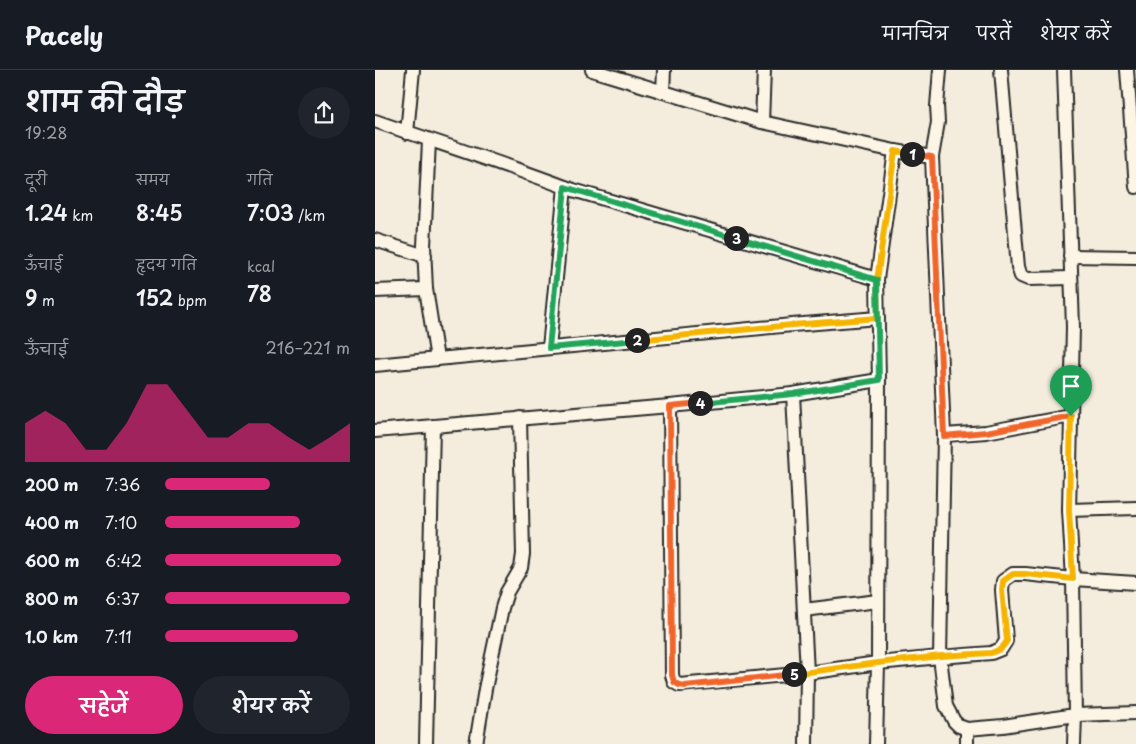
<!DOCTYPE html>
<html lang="hi">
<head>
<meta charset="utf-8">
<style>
	body { margin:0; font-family:"Playpen Sans","Playpen Sans Deva",sans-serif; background:#20242c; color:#f1f3f6; height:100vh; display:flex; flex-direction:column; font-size:19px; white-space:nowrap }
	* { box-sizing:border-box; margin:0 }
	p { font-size:16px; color:#9ea1a6 }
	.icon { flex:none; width:28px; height:28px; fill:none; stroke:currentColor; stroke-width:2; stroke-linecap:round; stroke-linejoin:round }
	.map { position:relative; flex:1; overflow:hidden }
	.drawer { display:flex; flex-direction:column; background:#171b24; width:375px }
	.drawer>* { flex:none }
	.pin { position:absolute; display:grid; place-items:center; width:42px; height:42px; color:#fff; margin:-51px -21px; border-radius:50% 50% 50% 0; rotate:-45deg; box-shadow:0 0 5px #0007 }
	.pin .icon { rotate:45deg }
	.km { position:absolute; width:25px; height:25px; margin:-12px; border-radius:50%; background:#222; color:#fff; font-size:14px; line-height:25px; text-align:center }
	.round { display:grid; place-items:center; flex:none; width:52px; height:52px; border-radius:26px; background:#20242c }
	.headline { display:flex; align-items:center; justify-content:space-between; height:85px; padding:0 25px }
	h1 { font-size:28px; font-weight:600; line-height:38px }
	.figures { display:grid; grid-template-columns:repeat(3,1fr); gap:8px; height:85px; padding:5px 25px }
	.figures div { display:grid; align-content:center }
	.figures b { font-size:21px; font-weight:600 }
	.figures small { font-size:14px; font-weight:400 }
	.figures p { font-size:14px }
	.chart { height:140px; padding:10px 25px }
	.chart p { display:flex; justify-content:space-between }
	.chart svg { width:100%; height:90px; margin-top:5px; fill:#db2777; opacity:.7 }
	.cta { display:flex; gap:10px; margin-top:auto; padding:10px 25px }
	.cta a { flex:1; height:58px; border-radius:30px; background:#db2777; color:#fff; font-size:20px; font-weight:600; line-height:58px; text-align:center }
	.cta a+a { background:#20242c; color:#f1f3f6 }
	ul { padding:0 25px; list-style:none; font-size:16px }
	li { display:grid; grid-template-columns:80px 60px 1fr; align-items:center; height:38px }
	li i { height:12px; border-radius:6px; background:#db2777 }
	header { display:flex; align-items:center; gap:30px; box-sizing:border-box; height:70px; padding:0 25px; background:#171b24; border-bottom:1px solid #363941 }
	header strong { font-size:24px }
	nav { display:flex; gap:28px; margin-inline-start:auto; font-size:18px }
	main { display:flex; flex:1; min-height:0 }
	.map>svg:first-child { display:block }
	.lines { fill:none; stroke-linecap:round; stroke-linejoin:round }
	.street-casing { stroke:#2b2b2b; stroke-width:16 }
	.street { stroke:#fcf5e5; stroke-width:12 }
	.split-1-casing { stroke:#fff; stroke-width:10 }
	.split-2-casing { stroke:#fff; stroke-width:10 }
	.split-3-casing { stroke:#fff; stroke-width:10 }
	.split-4-casing { stroke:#fff; stroke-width:10 }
	.split-5-casing { stroke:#fff; stroke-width:10 }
	.split-6-casing { stroke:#fff; stroke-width:10 }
	.split-1 { stroke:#f0652b; stroke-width:6 }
	.split-2 { stroke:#f5b400; stroke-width:6 }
	.split-3 { stroke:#22a559; stroke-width:6 }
	.split-4 { stroke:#22a559; stroke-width:6 }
	.split-5 { stroke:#f0652b; stroke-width:6 }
	.split-6 { stroke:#f5b400; stroke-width:6 }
</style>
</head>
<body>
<header>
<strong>Pacely</strong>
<nav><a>मानचित्र</a><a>परतें</a><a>शेयर करें</a></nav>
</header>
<main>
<section class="drawer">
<div class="headline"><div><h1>शाम की दौड़</h1><p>19:28</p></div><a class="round"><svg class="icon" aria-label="share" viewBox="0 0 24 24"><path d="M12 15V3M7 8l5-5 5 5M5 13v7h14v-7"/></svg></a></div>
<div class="figures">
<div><p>दूरी</p><b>1.24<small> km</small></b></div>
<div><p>समय</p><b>8:45</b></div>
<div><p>गति</p><b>7:03<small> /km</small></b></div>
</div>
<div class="figures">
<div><p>ऊँचाई</p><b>9<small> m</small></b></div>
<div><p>हृदय गति</p><b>152<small> bpm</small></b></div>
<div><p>kcal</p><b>78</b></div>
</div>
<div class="chart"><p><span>ऊँचाई</span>216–221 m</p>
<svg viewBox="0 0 160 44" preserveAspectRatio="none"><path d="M0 44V25L10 19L20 25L30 38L40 38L50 25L60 6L70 6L80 19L90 32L100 32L110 25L120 25L130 32L140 38L150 32L160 25V44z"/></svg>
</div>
<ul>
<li><b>200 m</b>7:36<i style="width:57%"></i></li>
<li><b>400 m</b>7:10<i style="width:73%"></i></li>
<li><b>600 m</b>6:42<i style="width:95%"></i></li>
<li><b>800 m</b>6:37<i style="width:100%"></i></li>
<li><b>1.0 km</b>7:11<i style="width:72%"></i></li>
</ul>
<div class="cta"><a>सहेजें</a><a>शेयर करें</a></div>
</section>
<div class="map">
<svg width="761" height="674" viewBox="0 0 761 674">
	<rect width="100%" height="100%" fill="#f4edde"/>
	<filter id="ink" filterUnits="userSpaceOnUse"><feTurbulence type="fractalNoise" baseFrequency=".02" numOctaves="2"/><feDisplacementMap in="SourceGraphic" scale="10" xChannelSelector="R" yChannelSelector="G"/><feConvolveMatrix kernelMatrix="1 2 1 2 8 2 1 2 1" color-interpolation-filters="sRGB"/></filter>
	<g filter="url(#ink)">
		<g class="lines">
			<g class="street-casing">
				<g id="street">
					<path d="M217,0L387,52L520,81L557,87"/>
					<path d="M565,0L562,36L563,52L557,87L569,365L565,587L571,636L579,651L584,656L592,659L628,656L700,645L761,643"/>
					<path d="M626,0L643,197L646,206L653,209L696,208"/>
					<path d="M689,0L698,257L694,440L698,509L700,645L699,674"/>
					<path d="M752,0L761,117"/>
					<path d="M288,22L289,0"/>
					<path d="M0,51C66,74 133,95 198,120L502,209"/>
					<path d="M387,52L389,0"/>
					<path d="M32,63L38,0"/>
					<path d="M54,71L49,176L51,219L62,289"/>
					<path d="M0,170L50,186"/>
					<path d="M695,186L761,187"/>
					<path d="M0,221L51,219"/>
					<path d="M174,278L190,117"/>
					<path d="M0,295L417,255L503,248"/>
					<path d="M418,324L432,603L431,674"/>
					<path d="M295,336L297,605L299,612L304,615L432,603L503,593L565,587L616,583L626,579L631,571L627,520L628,511L638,504H650L698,509L761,513"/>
					<path d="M0,361L295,336L418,324L504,310"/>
					<path d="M569,365L611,362L696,346"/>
					<path d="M694,440L761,438"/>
					<path d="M429,540L503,531"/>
					<path d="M51,674L58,356"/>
					<path d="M101,674L110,619L127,538L132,522L146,498L148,484L145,348"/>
					<path d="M501,674L503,593L504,310L502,209L520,81"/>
					<path d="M592,674V659"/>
				</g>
			</g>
			<use href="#street" class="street"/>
		</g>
	</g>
	<g class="lines" filter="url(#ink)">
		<g class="split-1-casing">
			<path id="split-1" d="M537,84L557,87L569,366L611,362L696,346"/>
		</g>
		<g class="split-2-casing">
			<path id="split-2" d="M262,270L417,255L503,248L502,210L520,81L537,84"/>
		</g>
		<g class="split-3-casing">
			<path id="split-3" d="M262,270L174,278L190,117L361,168"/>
		</g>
		<g class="split-4-casing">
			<path id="split-4" d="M325,333L418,324L504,310L502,210L361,168"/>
		</g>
		<g class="split-5-casing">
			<path id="split-5" d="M325,333L295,336L297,605L299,612L304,615L310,616L419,604"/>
		</g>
		<g class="split-6-casing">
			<path id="split-6" d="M419,604L503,593L566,586L616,583L626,579L632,571L627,520L628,511L638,504H650L698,509L694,440L696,346"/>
		</g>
		<use href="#split-1" class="split-1"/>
		<use href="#split-2" class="split-2"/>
		<use href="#split-3" class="split-3"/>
		<use href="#split-4" class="split-4"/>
		<use href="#split-5" class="split-5"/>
		<use href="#split-6" class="split-6"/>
	</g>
</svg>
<div class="pin" style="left:696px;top:346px;background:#1e9e55"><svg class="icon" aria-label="arrive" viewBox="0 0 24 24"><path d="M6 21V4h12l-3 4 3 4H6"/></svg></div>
<b class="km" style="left:537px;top:84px">1</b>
<b class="km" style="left:262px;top:270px">2</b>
<b class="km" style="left:361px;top:168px">3</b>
<b class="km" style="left:325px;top:333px">4</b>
<b class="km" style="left:419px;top:604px">5</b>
</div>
</main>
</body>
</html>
